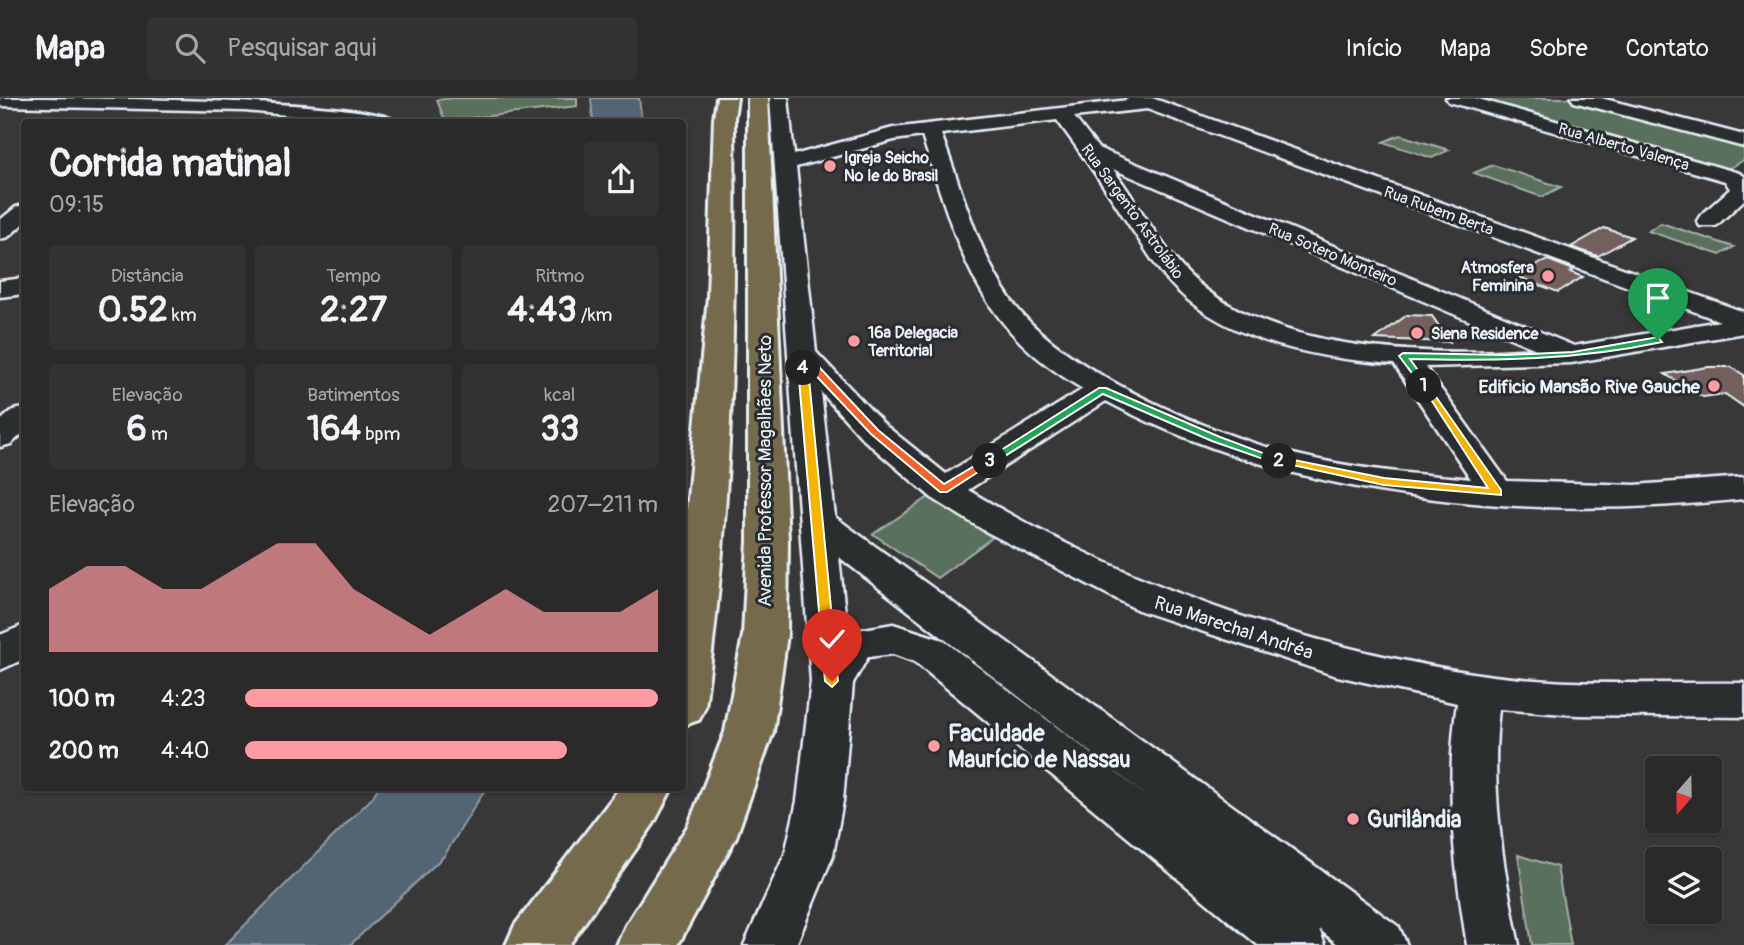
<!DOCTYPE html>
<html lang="pt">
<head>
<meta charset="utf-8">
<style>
	body { margin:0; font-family:Pangolin,sans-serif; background:#333131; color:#f1f3f6; height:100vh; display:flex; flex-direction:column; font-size:26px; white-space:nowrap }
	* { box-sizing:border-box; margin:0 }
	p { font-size:23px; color:#a6a6a8 }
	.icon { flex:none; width:38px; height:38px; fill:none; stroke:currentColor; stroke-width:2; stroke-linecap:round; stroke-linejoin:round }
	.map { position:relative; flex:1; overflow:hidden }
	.details { position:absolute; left:21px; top:21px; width:665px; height:672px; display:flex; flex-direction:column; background:#2b2929; border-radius:7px; box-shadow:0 2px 5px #0004,0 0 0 2px #474546 }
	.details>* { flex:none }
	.needle { width:46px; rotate:200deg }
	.controls { position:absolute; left:1645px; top:658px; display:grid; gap:14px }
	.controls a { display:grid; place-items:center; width:77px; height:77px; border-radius:7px; background:#2b2929; box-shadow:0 2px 5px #0004,0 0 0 2px #474546; font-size:35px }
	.pin { position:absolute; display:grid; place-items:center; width:60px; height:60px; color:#fff; margin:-72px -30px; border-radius:50% 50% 50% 0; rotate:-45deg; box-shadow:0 0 7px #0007 }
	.pin .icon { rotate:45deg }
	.km { position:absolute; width:35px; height:35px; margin:-18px; border-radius:50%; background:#222; color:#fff; font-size:19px; line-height:35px; text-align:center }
	.round { display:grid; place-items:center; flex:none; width:74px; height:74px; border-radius:7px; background:#333131 }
	.overview { display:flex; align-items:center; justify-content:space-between; height:119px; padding:0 28px }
	h1 { font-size:38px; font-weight:700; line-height:52px }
	.stats { display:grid; grid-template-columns:repeat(3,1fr); gap:10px; height:119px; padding:7px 28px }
	.stats div { display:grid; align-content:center; border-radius:7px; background:#333131; text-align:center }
	.stats b { font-size:35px; font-weight:700 }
	.stats small { font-size:19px; font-weight:400 }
	.stats p { font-size:19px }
	.chart { height:196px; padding:14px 28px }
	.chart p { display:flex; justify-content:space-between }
	.chart svg { width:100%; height:126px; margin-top:7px; fill:#ff9aa2; opacity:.7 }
	ul { padding:0 28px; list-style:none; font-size:23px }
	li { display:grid; grid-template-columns:112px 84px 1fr; align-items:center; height:52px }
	li i { height:18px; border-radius:9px; background:#ff9aa2 }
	header { display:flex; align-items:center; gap:42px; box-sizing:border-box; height:98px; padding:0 35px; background:#2b2929; border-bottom:2px solid #474546 }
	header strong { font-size:33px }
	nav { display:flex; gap:38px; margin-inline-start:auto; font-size:24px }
	.search { width:490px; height:63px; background:#333131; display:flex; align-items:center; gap:18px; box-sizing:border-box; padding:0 24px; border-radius:7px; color:#a6a6a8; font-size:26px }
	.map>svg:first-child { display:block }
	.green { fill:#5a705b; stroke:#a1b0aa; stroke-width:2 }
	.water { fill:#536575; stroke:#8f9da9; stroke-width:2 }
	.building { fill:#73615d; stroke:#e8f1f8; stroke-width:2 }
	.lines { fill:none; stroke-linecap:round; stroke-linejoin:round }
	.minor-casing { stroke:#e8f1f8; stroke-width:5 }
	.major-casing { stroke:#e8f1f8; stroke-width:6 }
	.minor { fill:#2a2d2e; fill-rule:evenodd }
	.major { fill:#756b4b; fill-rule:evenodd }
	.split-1 { fill:#22a559; stroke:#fff; stroke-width:2 }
	.split-2 { fill:#f5b400; stroke:#fff; stroke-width:2 }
	.split-3 { fill:#22a559; stroke:#fff; stroke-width:2 }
	.split-4 { fill:#f0652b; stroke:#fff; stroke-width:2 }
	.split-5 { fill:#f5b400; stroke:#fff; stroke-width:2 }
	.poi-dot { fill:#ff9aa2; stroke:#2a2d2e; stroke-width:2.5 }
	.labels { text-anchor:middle; stroke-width:6; stroke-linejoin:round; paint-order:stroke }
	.far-street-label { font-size:16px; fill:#e8f1f8; stroke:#2a2d2e }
	.far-poi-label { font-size:16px; font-weight:bold; fill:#e8f1f8; stroke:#2a2d2e; text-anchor:start }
	.poi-label { font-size:19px; font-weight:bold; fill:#e8f1f8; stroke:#2a2d2e; text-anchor:end }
	.street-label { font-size:19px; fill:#e8f1f8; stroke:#2a2d2e }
	.near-poi-label { font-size:23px; font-weight:bold; fill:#e8f1f8; stroke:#2a2d2e; text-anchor:start }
</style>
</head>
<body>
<header>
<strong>Mapa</strong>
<div class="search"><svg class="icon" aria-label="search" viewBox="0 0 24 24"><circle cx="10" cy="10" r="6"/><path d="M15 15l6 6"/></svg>Pesquisar aqui</div>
<nav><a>Início</a><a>Mapa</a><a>Sobre</a><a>Contato</a></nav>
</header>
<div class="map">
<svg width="1744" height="847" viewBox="0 0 1744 847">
	<rect width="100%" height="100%" fill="#393737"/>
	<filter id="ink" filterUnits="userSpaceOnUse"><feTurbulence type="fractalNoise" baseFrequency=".0143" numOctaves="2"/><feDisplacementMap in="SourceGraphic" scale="14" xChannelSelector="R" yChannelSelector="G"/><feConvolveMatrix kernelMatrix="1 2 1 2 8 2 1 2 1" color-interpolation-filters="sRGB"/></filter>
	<g filter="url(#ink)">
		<g class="green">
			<path d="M452,0H577V8L445,23L437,2Z"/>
			<path d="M1475,0H1575L1744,45V62L1730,70L1714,69Z"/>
			<path d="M1400,37L1449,52L1432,60L1383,44Z"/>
			<path d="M1493,67L1561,89L1542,99L1474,75Z"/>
			<path d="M1661,125L1734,149L1720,157L1648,133Z"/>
			<path d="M929,399L993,439L937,480L873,436Z"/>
			<path d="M1518,757L1557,769L1571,847H1532Z"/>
		</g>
		<g class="water">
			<path d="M591,0H639L642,24H593Z"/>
			<path d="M378,690H486L444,758L350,847H225L372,700Z"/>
		</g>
		<g class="building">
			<path d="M1604,130L1632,139L1598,158L1571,149Z"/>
			<path d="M1548,162L1574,172L1570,174L1583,179L1558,194L1513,177Z"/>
			<path d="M1407,217L1432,218L1450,244L1375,241Z"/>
			<path d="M1708,269H1731L1744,277V309L1725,296L1703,299L1665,276Z"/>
		</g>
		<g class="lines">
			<g class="minor-casing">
				<g id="minor">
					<path d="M0,0C52,0 376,0 397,24H357L245,13L0,8Z"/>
					<path d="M770,0H788L794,57L893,30L1128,2L1126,0H1152L1744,214V235L1571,265L1425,269L1507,383L1635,387L1744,379V401C1530,424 1299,405 1106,303L968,392C1123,485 1300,549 1479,576C1566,589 1657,584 1744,585V619L1577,617L1499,611C1490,689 1503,771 1519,847H1467C1454,768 1445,685 1457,605L1333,577L1138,512L985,433L932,400L863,341L821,294L835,419L1399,829L1407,847H1339L1319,831L1325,847H1258L915,564L893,556L868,559L853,585L843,703L833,757L796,847H744L785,756L797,703L811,583ZM1147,11L1720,223L1574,248L1098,50L1074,19ZM1057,22C1082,56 1106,91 1129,127C1145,150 1159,176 1180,195C1235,246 1323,261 1394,266L1471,381C1413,376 1354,371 1297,357C1216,339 1059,272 1011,202C977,153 962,91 941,36ZM922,38C959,150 974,228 1083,291L946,376L885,327L816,254L796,69L894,42ZM1113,71L1536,251C1432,258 1283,256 1199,186C1164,156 1140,108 1113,71ZM839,459L1153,703L943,542L893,526L847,534Z"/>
					<path d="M1446,0H1475L1739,75L1744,78V102L1716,128H1700L1697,123L1700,118L1730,91L1725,83L1449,4Z"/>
					<path d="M1571,0H1601L1744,37V49L1574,4Z"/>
					<path d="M24,107V125L8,139L0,141V122L16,109Z"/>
					<path d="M24,180V196L0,199V183Z"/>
					<path d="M24,310V334L11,346L0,349V323L13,312Z"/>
					<path d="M24,527V561L0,572V537Z"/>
				</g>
			</g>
			<g class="major-casing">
				<g id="major">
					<path d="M717,0H737L734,20C736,217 732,414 705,609L699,622L682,628V460L708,199L714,20Z"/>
					<path d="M748,0H768L788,443L787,537L773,634L736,739L678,847H617L626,827L689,726L725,634L743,537L748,443Z"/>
					<path d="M620,690H672L654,725L569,847H506L515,827Z"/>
				</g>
			</g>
			<use href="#minor" class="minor"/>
			<use href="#major" class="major"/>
		</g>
	</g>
	<path class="split-1" d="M1658,239L1662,244C1578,262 1495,263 1410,261L1429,288L1424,291L1399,258L1403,255L1506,257L1573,254Z"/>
	<path class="split-2" d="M1421,286H1427L1501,392V397L1384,387L1274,363L1279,359L1384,380L1488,390Z"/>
	<path class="split-3" d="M1099,290H1106L1220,339L1284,363L1275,365L1212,343L1103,296L994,365L984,363Z"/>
	<path class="split-4" d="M799,254H805L878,332L944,386L986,361L995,363L947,394H940L871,336L807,268L806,272H800Z"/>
	<path class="split-5" d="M803,267L808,270L838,583L832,589L825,583L798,270Z"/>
	<g class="poi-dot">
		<circle cx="830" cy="68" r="7"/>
		<circle cx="1548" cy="178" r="7"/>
		<circle cx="1417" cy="235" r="7"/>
		<circle cx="854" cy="243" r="7"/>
		<circle cx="1714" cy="288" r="7"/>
		<circle cx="934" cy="648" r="7"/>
		<circle cx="1353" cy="721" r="7"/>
	</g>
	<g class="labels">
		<g class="far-street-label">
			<text transform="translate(1624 48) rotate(16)" y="6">Rua Alberto Valença</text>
			<text transform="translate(1439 112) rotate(20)" y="6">Rua Rubem Berta</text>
			<text transform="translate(1133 113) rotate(54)" y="6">Rua Sargento Astrolábio</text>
			<text transform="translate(1333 156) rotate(23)" y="6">Rua Sotero Monteiro</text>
		</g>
		<g class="far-poi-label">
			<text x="844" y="65">Igreja Seicho<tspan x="844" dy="18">No Ie do Brasil</tspan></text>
			<text x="1534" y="175" text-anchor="end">Atmosfera<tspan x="1534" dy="18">Feminina</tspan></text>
			<text x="868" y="240">16ª Delegacia<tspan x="868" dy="18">Territorial</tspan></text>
			<text x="1431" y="241">Siena Residence</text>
		</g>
		<g class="poi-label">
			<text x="1700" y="295">Edificio Mansão Rive Gauche</text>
		</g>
		<g class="street-label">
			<text transform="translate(764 373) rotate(-90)" y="7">Avenida Professor Magalhães Neto</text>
			<text transform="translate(1234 529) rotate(18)" y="7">Rua Marechal Andréa</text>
		</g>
		<g class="near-poi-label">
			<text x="948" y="643">Faculdade<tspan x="948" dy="26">Maurício de Nassau</tspan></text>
			<text x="1367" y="729">Gurilândia</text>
		</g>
	</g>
</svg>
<div class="controls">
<a><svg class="needle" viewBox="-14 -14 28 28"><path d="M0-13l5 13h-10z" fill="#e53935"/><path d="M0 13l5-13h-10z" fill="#a6a6a8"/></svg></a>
<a><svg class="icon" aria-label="layers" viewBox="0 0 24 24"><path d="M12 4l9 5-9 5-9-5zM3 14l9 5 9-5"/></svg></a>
</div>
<div class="pin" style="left:1658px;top:242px;background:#1e9e55"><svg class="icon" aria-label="arrive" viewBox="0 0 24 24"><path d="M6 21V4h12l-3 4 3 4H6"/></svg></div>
<div class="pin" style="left:832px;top:583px;background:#d93025"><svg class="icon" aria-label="check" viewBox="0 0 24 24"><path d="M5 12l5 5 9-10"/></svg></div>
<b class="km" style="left:1424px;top:288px">1</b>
<b class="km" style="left:1279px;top:363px">2</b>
<b class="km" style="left:990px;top:363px">3</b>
<b class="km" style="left:803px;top:270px">4</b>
<section class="details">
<div class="overview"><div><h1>Corrida matinal</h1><p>09:15</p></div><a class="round"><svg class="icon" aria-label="share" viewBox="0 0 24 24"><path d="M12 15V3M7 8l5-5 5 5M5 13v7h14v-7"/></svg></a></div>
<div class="stats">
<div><p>Distância</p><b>0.52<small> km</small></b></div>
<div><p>Tempo</p><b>2:27</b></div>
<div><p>Ritmo</p><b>4:43<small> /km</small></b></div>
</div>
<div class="stats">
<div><p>Elevação</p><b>6<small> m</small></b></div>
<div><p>Batimentos</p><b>164<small> bpm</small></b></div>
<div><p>kcal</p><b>33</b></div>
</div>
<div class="chart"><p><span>Elevação</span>207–211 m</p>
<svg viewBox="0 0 160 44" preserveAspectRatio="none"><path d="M0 44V22L10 14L20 14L30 22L40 22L50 14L60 6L70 6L80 22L90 30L100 38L110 30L120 22L130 30L140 30L150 30L160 22V44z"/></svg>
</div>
<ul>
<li><b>100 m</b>4:23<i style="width:100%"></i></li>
<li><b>200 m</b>4:40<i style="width:78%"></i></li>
</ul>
</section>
</div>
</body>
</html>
